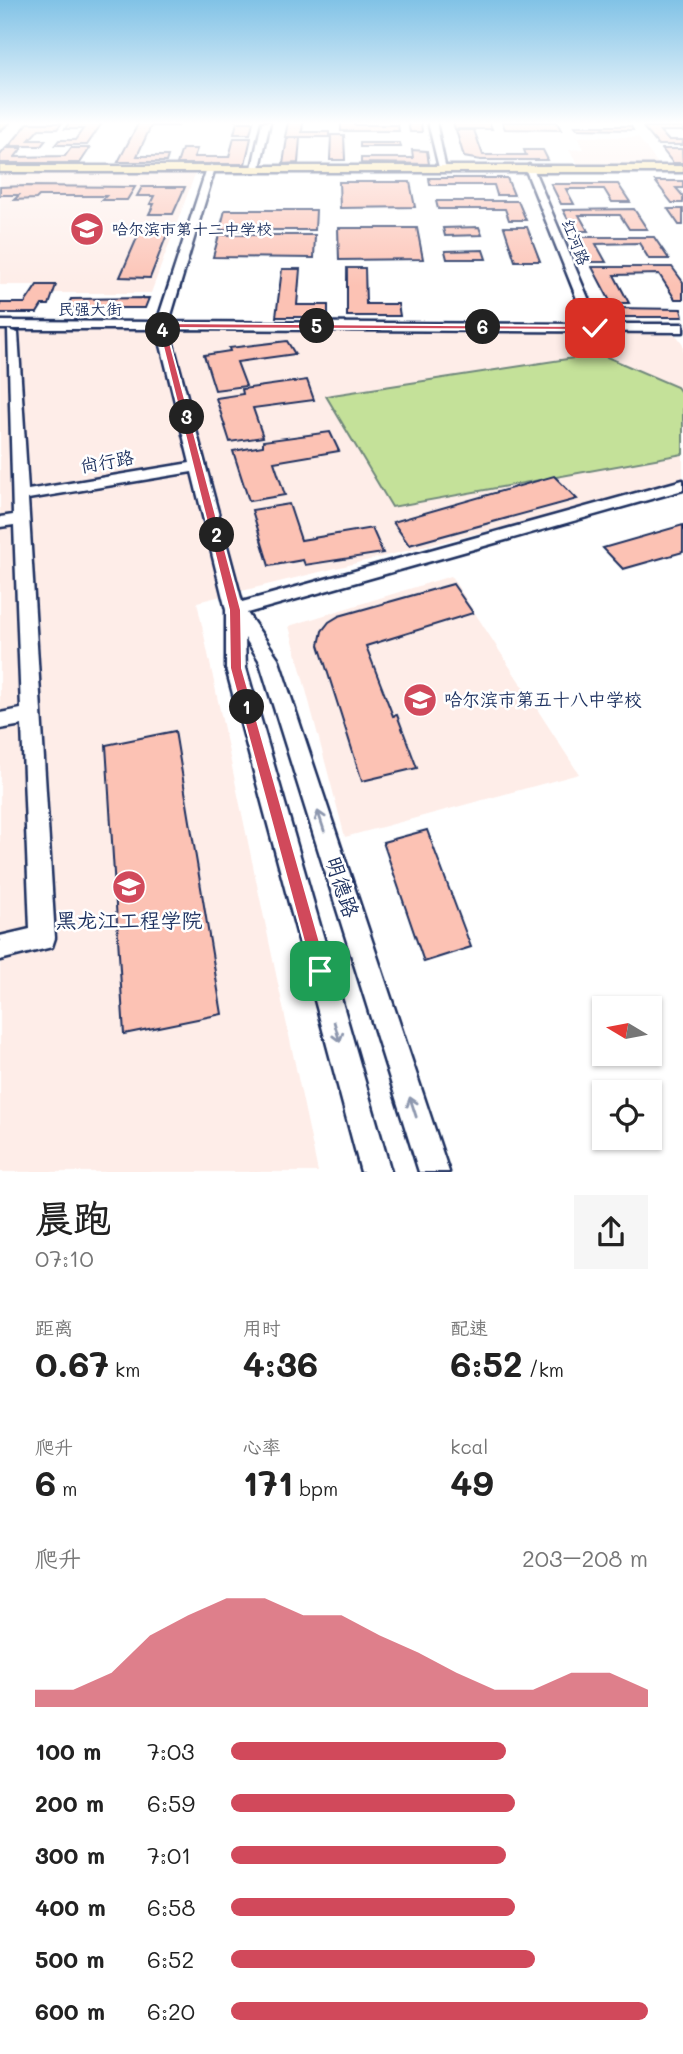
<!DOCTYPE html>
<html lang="zh">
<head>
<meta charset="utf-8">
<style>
	body { margin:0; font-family:Mali,"LXGW WenKai TC",sans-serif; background:#f6f6f6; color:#222; height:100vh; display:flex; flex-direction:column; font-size:26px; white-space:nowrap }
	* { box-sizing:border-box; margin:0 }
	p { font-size:23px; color:#767676 }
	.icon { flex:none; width:38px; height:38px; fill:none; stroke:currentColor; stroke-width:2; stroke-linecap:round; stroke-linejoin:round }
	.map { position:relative; height:1172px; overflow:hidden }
	.sheet { display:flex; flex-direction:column; background:#fff; flex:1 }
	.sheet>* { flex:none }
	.needle { width:46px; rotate:280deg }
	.tools { position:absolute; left:592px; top:996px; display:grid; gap:14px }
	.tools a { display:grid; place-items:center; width:70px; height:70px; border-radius:0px; background:#fff; box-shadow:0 2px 5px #0004; font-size:35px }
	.pin { position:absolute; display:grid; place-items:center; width:60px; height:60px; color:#fff; margin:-30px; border-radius:14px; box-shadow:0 4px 10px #0006 }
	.km { position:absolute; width:35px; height:35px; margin:-18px; border-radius:50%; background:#222; color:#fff; font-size:19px; line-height:35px; text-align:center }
	.round { display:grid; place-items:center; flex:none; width:74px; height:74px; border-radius:0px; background:#f6f6f6 }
	.overview { display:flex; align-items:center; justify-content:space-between; height:119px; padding:0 35px }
	h1 { font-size:38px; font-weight:700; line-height:52px }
	.figures { display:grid; grid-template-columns:repeat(3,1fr); gap:10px; height:119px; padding:7px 35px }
	.figures div { display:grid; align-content:center }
	.figures b { font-size:35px; font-weight:700 }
	.figures small { font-size:19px; font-weight:400 }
	.figures p { font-size:19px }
	.chart { height:196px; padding:14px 35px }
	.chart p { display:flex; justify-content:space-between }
	.chart svg { width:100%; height:126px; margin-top:7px; fill:#d1495b; opacity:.7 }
	ul { padding:0 35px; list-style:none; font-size:23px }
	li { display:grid; grid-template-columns:112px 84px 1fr; align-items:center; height:52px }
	li i { height:18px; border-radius:9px; background:#d1495b }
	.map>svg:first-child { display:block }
	.built { fill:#feede8 }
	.green { fill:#c4e199; stroke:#70887c; stroke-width:2 }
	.building { fill:#fcc2b4; stroke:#1b2f5e; stroke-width:2 }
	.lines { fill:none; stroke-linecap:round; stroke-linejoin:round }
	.minor-casing { stroke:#1b2f5e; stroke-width:5 }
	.major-casing { stroke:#1b2f5e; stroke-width:5 }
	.minor { fill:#fff; fill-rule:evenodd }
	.major { fill:#f9df96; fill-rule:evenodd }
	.oneway { stroke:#8d97ae }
	.route { fill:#d1495b; stroke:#fff; stroke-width:2 }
	.labels { text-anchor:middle; stroke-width:5; stroke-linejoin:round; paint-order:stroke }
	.far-poi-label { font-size:16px; fill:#1b2f5e; stroke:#fff; text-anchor:start }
	.far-street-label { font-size:16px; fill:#1b2f5e; stroke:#fff }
	.street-label { font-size:18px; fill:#1b2f5e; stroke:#fff }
	.poi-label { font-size:18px; fill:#1b2f5e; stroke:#fff; text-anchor:start }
	.near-street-label { font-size:21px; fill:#1b2f5e; stroke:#fff }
	.near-poi-label { font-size:21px; fill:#1b2f5e; stroke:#fff }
</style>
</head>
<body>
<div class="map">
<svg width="683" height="1172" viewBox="0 0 683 1172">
	<rect width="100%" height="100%" fill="#fff"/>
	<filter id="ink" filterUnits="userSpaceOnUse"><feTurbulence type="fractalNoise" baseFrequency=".0143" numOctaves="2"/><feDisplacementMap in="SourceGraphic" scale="14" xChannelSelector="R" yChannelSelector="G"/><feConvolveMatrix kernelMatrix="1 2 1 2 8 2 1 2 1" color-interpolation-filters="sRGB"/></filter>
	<g filter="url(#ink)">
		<g class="built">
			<path d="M577,137H638L658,164H578L569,150L584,149Z"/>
			<path d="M0,173L195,174L151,293H52L56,285H0Z"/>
			<path d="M0,331H644L677,336L683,344V483L197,602L318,1172H0Z"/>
			<path d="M451,576L579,774L345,837L289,626Z"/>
		</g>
		<path class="green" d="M600,354L677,387L683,395V454L392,507L326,396Z"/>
		<g class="building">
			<path d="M139,122H180L178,126H151L137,156H168L166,162H118Z"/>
			<path d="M237,122H253L250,134H234Z"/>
			<path d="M288,122H303L302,132H329V137H285Z"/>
			<path d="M341,122H354V125H398L399,131H341Z"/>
			<path d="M408,122H421L422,132H410Z"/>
			<path d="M453,122H489L492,129H455Z"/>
			<path d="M502,122H557L561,130L505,129Z"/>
			<path d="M28,123H62L57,129H39L29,140H46L41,146H9Z"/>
			<path d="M69,123H102L87,145H55L59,140H75L83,129H65Z"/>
			<path d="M575,126H631L633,130L577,129Z"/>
			<path d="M643,127H683V131H660L668,140H683V145H658Z"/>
			<path d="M456,130H474L483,155H526L524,150H543L548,160H481L464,157Z"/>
			<path d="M331,135H344L345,160H330Z"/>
			<path d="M234,138H251L245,164H177L182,149H197L194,157H229Z"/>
			<path d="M287,138H300L298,163L283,164Z"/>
			<path d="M360,143H400L401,147H360Z"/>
			<path d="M6,148H22L15,157L65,156L71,148H90L80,163H0V155Z"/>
			<path d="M662,149H682L683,163H673Z"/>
			<path d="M412,150L427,151L429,164L361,163V158H413Z"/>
			<path d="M429,178H507L514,195H497L494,185H430Z"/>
			<path d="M655,181H683V188H676L683,196V203H672Z"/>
			<path d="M339,182H410L415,207L340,208Z"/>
			<path d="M551,184H618L630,202H612L604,189H566L574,204H561Z"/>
			<path d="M0,187L26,186L135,187L127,200H102L106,196H39L36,199L14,200L19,195H0Z"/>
			<path d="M142,187H185L173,214H149L154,204H150L154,196H137Z"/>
			<path d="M436,201H518L526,220H509L505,209H438Z"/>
			<path d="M634,209L647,229H629L620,215H579L588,231H574L563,210Z"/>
			<path d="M668,209H683V225H679Z"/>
			<path d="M225,210H316L315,230H220Z"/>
			<path d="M150,224H171L150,278L120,277L140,231H147Z"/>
			<path d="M479,227L482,235L445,236L443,228Z"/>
			<path d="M504,227H527L540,261H515Z"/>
			<path d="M338,228H417L423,259L339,260Z"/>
			<path d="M219,235H315L314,258L213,257Z"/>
			<path d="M578,237H654L669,259H649L639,243L596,244L606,262H591Z"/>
			<path d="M483,250L486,259H447L445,251Z"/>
			<path d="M592,267H672L683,282V299H675L659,274L614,275L629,303H611Z"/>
			<path d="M347,268H365L366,304H398L400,316H347Z"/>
			<path d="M282,269H300L297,305H328V317H276Z"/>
			<path d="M37,285H56L49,305H42L37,313H0V303H25Z"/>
			<path d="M149,298L145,308H67L71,299Z"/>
			<path d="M614,308L681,309L683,317H619Z"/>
			<path d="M287,341L295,354L237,362L246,386L215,390L204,355L230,351L229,348Z"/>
			<path d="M307,380L314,400L253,408L263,437L230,442L216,398L243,394L242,389Z"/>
			<path d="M330,432L339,451L274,462L285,495L249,501L233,451L263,446V441Z"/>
			<path d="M554,476L577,499L409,545L393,522Z"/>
			<path d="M289,504L301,540L372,528L383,553L305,565L303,560L269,566L252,510Z"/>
			<path d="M683,525V552L623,569L603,548Z"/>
			<path d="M453,584L473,613L366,646L393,716L397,715L417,768L362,781L319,645L322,631L329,622L339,616Z"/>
			<path d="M175,731L222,1014L124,1034L106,745Z"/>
			<path d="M427,830L471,947L424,962L383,842Z"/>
		</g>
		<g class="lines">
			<g class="minor-casing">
				<g id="minor">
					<path d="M262,122H270L260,168L256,171L252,168Z"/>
					<path d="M428,122H436L446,170L439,168Z"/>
					<path d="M211,165L215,168L169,322L587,324L525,168L529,165L533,168L599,324H683V332L169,329L242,602L683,480V490L247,613L278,658L449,1172H419L259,660L245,638L246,668L391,1172H361L226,668V610L192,472L28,499L55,938L52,947L0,960V936L30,929L22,725L0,729V713L21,709L14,525L0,527V517L13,515L8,330L18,333L28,490L190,463L157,329H0V321L157,322L207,168Z"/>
				</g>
			</g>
			<g class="major-casing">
				<g id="major">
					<path d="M0,122H9L0,129Z"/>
					<rect x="0" y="166" width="683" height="6"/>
				</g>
			</g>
			<use href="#minor" class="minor"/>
			<use href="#major" class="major"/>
		</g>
		<defs><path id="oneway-shaft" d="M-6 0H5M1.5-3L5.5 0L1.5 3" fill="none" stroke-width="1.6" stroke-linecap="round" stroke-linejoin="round" transform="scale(1.75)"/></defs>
		<g class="oneway">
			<use href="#oneway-shaft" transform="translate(321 821) rotate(-108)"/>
			<use href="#oneway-shaft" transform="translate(337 1032) rotate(74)"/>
			<use href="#oneway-shaft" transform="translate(413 1107) rotate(-108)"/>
		</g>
	</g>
	<linearGradient id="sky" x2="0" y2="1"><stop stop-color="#81c2e6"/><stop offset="0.43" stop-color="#fff"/><stop offset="1" stop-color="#fff" stop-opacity="0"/></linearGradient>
	<rect width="683" height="286" fill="url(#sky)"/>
	<path class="route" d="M162,323L595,326L599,328L595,330L166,328L241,610L242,668L328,971L326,976L320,979L314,976L312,971L230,668L229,610L158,326Z"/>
	<defs>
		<g id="school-disc" transform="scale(1.75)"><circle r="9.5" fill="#d1495b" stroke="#fff"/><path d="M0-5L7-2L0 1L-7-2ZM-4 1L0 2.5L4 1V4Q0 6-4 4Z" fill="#fff"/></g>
		<g id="university-disc" transform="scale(1.75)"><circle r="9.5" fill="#d1495b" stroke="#fff"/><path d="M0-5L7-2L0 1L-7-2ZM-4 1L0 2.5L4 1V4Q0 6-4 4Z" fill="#fff"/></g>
	</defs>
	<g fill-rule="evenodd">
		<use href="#school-disc" x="87" y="229"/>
		<use href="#school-disc" x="420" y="700"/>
		<use href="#university-disc" x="129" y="887"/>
	</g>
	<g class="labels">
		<g class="far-poi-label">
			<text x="112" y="235">哈尔滨市第十二中学校</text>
		</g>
		<g class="far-street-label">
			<text transform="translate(576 242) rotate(68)" y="6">红河路</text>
			<text x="90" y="315">民强大街</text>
		</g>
		<g class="street-label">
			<text transform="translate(107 462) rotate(-10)" y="6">尚行路</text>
		</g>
		<g class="poi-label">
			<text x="444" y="706">哈尔滨市第五十八中学校</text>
		</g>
		<g class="near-street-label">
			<text transform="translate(342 887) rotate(72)" y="7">明德路</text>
		</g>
		<g class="near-poi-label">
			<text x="129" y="928">黑龙江工程学院</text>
		</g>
	</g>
</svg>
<div class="tools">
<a><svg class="needle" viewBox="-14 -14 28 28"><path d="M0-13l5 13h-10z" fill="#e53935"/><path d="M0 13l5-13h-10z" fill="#767676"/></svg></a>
<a><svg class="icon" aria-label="locate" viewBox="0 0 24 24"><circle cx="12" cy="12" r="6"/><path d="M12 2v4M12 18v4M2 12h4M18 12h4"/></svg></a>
</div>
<div class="pin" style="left:320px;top:971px;background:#1e9e55"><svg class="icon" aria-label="arrive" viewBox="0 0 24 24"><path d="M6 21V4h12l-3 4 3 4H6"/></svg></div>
<div class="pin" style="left:595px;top:328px;background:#d93025"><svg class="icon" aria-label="check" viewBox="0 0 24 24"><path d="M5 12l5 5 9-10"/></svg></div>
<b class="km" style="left:247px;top:707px">1</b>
<b class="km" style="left:217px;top:535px">2</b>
<b class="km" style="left:187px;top:417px">3</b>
<b class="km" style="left:163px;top:330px">4</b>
<b class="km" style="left:317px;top:326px">5</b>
<b class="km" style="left:483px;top:327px">6</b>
</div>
<section class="sheet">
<div class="overview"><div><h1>晨跑</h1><p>07:10</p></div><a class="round"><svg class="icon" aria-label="share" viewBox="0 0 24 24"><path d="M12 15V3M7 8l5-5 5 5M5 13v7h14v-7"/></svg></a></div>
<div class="figures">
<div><p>距离</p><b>0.67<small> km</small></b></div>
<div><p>用时</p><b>4:36</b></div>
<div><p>配速</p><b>6:52<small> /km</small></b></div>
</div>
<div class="figures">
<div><p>爬升</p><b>6<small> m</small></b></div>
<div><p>心率</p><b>171<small> bpm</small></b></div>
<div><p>kcal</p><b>49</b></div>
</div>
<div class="chart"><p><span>爬升</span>203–208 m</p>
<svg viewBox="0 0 160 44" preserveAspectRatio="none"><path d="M0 44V38L10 38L20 32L30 19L40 12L50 6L60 6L70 12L80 12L90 19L100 25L110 32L120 38L130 38L140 32L150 32L160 38V44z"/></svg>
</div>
<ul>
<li><b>100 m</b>7:03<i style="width:66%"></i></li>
<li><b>200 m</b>6:59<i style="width:68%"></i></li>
<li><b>300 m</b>7:01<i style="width:66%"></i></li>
<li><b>400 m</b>6:58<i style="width:68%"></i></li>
<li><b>500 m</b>6:52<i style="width:73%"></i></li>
<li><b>600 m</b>6:20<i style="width:100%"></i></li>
</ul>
</section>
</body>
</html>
